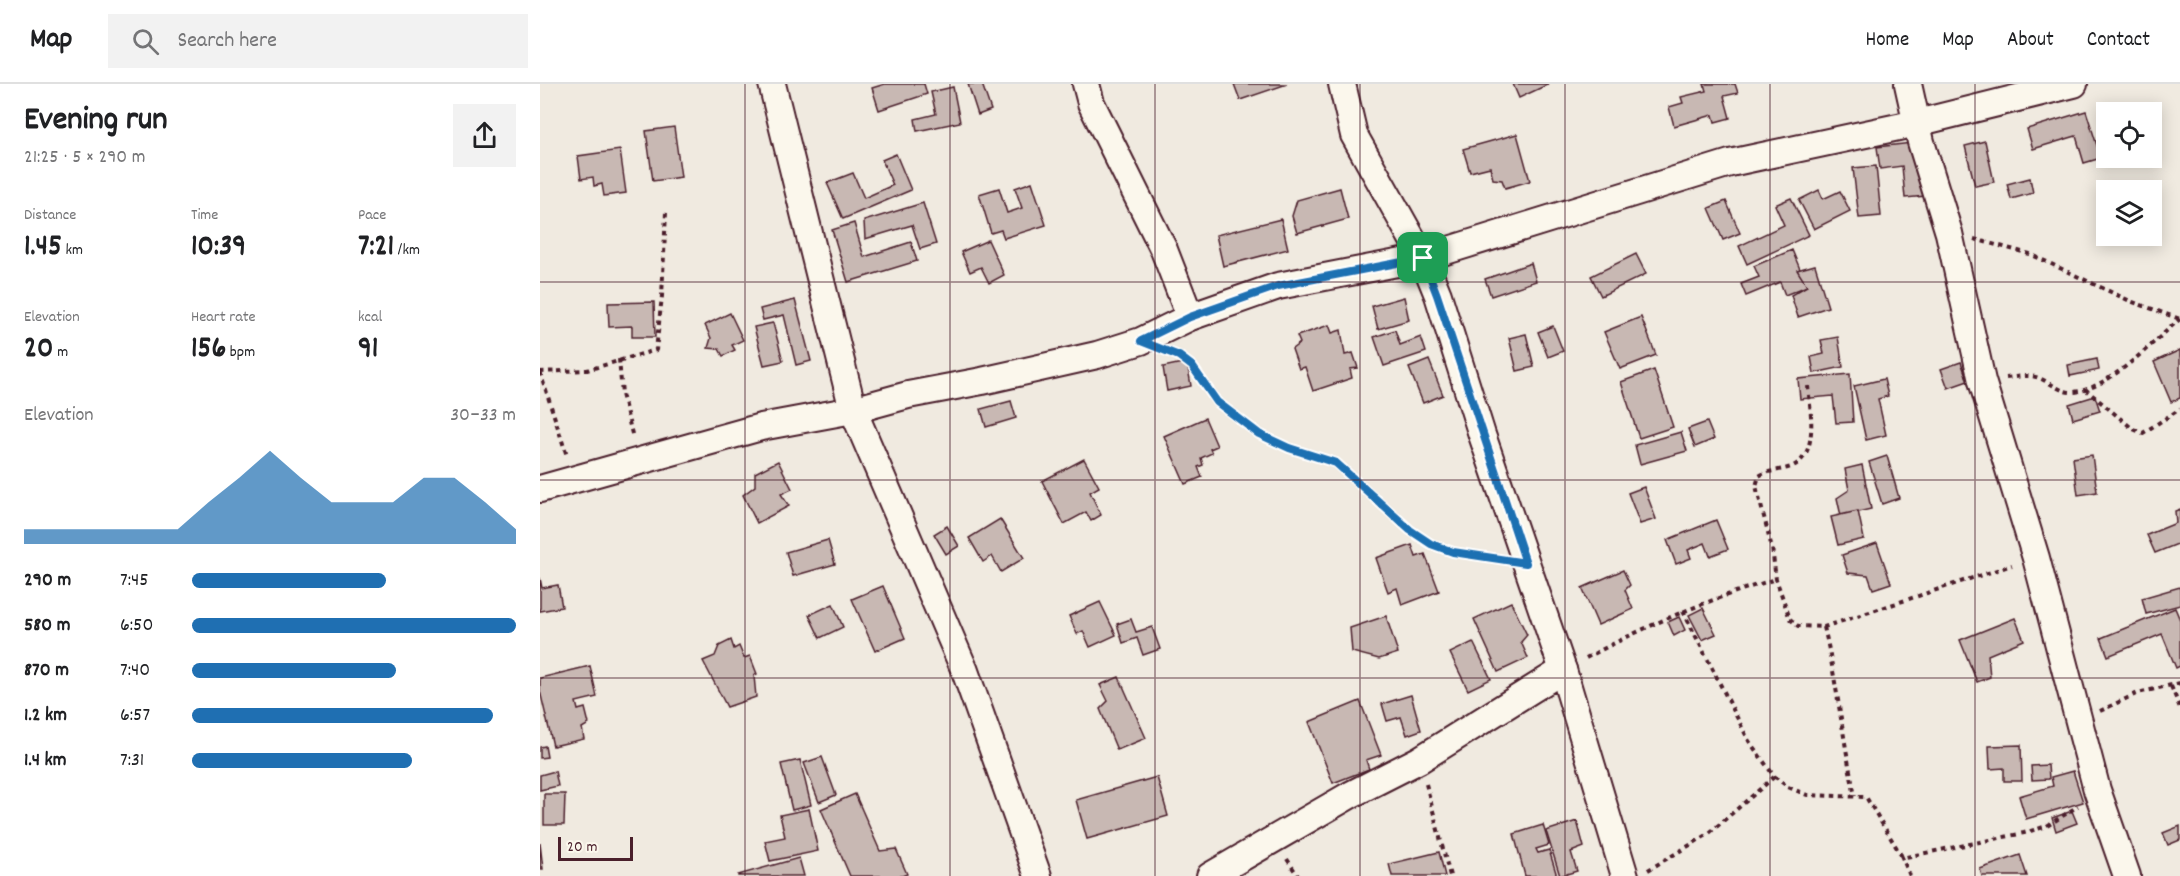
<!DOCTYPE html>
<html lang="en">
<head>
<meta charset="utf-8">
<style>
	body { margin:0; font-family:Dekko,sans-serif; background:#f2f2f2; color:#202124; height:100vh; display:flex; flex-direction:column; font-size:22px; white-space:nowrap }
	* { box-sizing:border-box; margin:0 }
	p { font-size:20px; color:#757577 }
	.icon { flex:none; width:33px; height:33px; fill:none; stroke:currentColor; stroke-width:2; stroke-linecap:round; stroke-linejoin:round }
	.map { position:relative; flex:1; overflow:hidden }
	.details { display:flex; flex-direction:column; background:#fff; width:540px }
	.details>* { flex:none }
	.controls { position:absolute; left:1556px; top:18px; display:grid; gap:12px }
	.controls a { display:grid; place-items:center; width:66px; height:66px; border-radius:0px; background:#fff; box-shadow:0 3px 15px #0003; font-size:30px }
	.scale { position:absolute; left:18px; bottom:15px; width:75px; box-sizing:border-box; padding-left:6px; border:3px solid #4a1f2b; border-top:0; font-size:16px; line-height:21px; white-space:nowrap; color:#4a1f2b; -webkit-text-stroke:4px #fbf7ec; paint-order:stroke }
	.pin { position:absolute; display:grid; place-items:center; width:51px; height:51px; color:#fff; margin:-26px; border-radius:12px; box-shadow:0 3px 9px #0006 }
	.round { display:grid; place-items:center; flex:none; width:63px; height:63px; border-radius:0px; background:#f2f2f2 }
	.headline { display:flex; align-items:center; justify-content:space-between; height:102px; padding:0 24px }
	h1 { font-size:33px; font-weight:700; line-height:45px }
	.figures { display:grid; grid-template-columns:repeat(3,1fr); gap:9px; height:102px; padding:6px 24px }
	.figures div { display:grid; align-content:center }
	.figures b { font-size:30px; font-weight:700 }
	.figures small { font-size:16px; font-weight:400 }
	.figures p { font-size:16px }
	.chart { height:168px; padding:12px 24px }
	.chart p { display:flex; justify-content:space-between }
	.chart svg { width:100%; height:108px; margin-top:6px; fill:#1f6fb2; opacity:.7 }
	ul { padding:0 24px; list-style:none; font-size:20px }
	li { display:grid; grid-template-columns:96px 72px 1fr; align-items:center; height:45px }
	li i { height:15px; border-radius:8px; background:#1f6fb2 }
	header { display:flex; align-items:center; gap:36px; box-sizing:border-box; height:84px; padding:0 30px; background:#fff; border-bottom:2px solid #e0e0e0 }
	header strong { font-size:28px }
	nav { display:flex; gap:33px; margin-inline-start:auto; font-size:21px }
	.search { width:420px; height:54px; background:#f2f2f2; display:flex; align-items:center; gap:15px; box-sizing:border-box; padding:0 21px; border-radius:0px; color:#757577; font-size:22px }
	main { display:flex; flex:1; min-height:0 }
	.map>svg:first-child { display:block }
	.building { fill:#c8b8b3; stroke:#4a1f2b; stroke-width:1.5 }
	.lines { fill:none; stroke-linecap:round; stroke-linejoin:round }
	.minor-casing { stroke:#4a1f2b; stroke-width:30 }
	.path { stroke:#4a1f2b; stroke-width:4; stroke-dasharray:4.5 4.5; stroke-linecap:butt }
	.minor { stroke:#fbf7ec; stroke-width:26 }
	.route-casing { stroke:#fff; stroke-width:12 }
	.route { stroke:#1f6fb2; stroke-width:8 }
	.grid { fill:none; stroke:#4a1f2b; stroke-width:1.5; stroke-opacity:0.55 }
</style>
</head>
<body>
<header>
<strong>Map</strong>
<div class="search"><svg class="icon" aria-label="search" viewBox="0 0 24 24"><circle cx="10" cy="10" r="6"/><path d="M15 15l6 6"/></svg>Search here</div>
<nav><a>Home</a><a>Map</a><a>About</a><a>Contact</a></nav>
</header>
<main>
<section class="details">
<div class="headline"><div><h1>Evening run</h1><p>21:25 · 5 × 290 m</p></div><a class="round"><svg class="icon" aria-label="share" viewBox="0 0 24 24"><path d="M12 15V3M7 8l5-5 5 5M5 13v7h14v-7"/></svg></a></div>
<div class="figures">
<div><p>Distance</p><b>1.45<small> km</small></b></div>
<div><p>Time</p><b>10:39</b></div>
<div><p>Pace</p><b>7:21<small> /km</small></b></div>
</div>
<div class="figures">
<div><p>Elevation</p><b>20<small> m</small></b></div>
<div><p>Heart rate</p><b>156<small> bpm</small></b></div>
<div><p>kcal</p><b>91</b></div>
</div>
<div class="chart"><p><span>Elevation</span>30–33 m</p>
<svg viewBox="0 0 160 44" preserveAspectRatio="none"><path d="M0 44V38L10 38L20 38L30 38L40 38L50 38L60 27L70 17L80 6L90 17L100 27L110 27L120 27L130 17L140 17L150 27L160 38V44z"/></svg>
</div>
<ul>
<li><b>290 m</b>7:45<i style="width:60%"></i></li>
<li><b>580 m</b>6:50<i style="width:100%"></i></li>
<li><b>870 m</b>7:40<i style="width:63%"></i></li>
<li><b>1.2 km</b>6:57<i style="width:93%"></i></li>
<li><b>1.4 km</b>7:31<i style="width:68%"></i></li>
</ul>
</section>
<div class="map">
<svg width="1640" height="792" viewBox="0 0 1640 792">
	<rect width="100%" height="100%" fill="#f0eae0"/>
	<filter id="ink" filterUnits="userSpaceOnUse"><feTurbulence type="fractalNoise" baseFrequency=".0167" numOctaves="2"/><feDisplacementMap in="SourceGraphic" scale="12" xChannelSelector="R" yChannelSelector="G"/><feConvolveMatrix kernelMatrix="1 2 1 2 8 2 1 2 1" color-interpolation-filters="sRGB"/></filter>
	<g filter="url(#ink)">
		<g class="building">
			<path d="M345,0H384L387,10L339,26L332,4Z"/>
			<path d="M428,0H442L451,26L438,31Z"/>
			<path d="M694,0H747L700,16Z"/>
			<path d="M973,0H1009L979,14Z"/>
			<path d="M1164,0H1195L1198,9L1184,12L1190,34L1175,38L1173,31L1134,42L1129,23L1143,19L1141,13L1166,7Z"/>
			<path d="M413,3L420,38L377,47L375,35L396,30L391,8Z"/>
			<path d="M1546,27L1561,74L1544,79L1536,52L1493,65L1487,45Z"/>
			<path d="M134,43L141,93L113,97L106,47Z"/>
			<path d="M977,50L990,97L965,104L962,96L953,95L950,83L930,88L923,65Z"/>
			<path d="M1445,57L1454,98L1435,102L1425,62Z"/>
			<path d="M1381,58L1386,112L1365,114L1362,82L1340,85L1337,63Z"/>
			<path d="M80,66L86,109L64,112L62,100L54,102L53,93L41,95L38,72Z"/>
			<path d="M356,70L371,106L303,135L287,99L313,89L324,114L353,101L342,76Z"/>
			<path d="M1336,82L1341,132L1319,134L1313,84Z"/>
			<path d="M1490,94L1493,109L1471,115L1467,100Z"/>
			<path d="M492,98L506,141L464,154L461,146L451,149L439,110L459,104L467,129L482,124L475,104Z"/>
			<path d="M800,104L808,135L757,149L752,132L757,116Z"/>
			<path d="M1279,106L1283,115L1300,107L1310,127L1274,145L1259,116Z"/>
			<path d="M1251,114L1269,151L1207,180L1199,162L1244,141L1235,121Z"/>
			<path d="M1186,117L1200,149L1183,156L1169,124Z"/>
			<path d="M383,119L396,160L380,165L372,141L325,155L324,137Z"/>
			<path d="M741,135L748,165L683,182L676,151Z"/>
			<path d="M314,139L324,173L371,158L377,177L308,198L292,146Z"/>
			<path d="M448,156L464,191L449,199L441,183L430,188L421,168Z"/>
			<path d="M1252,166L1267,202L1245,211L1240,198L1206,212L1201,200L1219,193L1214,182Z"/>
			<path d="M1096,170L1106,190L1061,212L1051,192Z"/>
			<path d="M991,179L996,197L951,212L945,195Z"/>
			<path d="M1275,181L1288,223L1258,233L1251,211L1267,202L1257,186Z"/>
			<path d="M864,213L869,236L838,245L832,222Z"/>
			<path d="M255,216L271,277L256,281L244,231L223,236L220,225Z"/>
			<path d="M114,218L115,253H92V242L69,243L68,219Z"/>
			<path d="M190,229L203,256L192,261L195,266L183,272L179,265L168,264L171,254L165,241Z"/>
			<path d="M1101,233L1116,271L1080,285L1064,248Z"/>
			<path d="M233,239L243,277L224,281L214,243Z"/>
			<path d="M789,241L792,249L801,246L805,271L813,269L818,284L810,285L812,294L773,307L765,283L759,285L752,265L760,259L757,252Z"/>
			<path d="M1013,242L1023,267L1008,273L998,248Z"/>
			<path d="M855,246L860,261L881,253L886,268L844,282L834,253Z"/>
			<path d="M986,250L994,283L977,287L969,254Z"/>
			<path d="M1298,253L1303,283L1274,289L1271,273L1284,270L1281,256Z"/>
			<path d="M1640,266V314L1631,318L1614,278Z"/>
			<path d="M1557,275L1559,286L1530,292L1528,281Z"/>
			<path d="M889,276L903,311L883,319L869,284Z"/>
			<path d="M647,278L651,302L627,307L623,283Z"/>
			<path d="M1421,278L1428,297L1408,304L1401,285Z"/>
			<path d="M1114,286L1133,343L1099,354L1081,298Z"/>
			<path d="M1310,290L1313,338L1296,339L1293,312L1260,315L1258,295Z"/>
			<path d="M1344,295L1348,312L1338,315L1346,351L1326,356L1314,302Z"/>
			<path d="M1555,312L1560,327L1533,335L1529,320Z"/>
			<path d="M471,317L476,334L446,343L441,325Z"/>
			<path d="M665,334L677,362L670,365L672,369L661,374L663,381L658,383L662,393L645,400L624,352Z"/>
			<path d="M1167,338L1174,355L1155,363L1148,345Z"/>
			<path d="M1141,348L1147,367L1100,380L1095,361Z"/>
			<path d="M1552,371L1557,408L1538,411L1533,374Z"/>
			<path d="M1347,372L1359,414L1342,420L1329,378Z"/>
			<path d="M544,375L559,403L550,408L561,431L551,437L546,428L524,440L502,397Z"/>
			<path d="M238,377L252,405L241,410L249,422L217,439L203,411L215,402V389Z"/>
			<path d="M1322,381L1331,425L1301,432L1297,414L1309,406L1305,385Z"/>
			<path d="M1104,403L1116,435L1100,440L1088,409Z"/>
			<path d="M1640,425V459L1615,469L1607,451L1636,439L1635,427Z"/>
			<path d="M1318,427L1324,455L1298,461L1291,433Z"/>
			<path d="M460,435L484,474L461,488L452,472L443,478L429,454Z"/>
			<path d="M1176,436L1188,465L1170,472L1165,459L1148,466L1151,474L1136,480L1127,456Z"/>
			<path d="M407,442L419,462L406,470L394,450Z"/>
			<path d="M288,456L295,480L253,492L246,468Z"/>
			<path d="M1337,459L1351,499L1333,505L1328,491L1308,489L1302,471Z"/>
			<path d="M872,461L876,473L885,470L899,507L862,521L857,504L848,508L836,474Z"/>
			<path d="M1083,486L1090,501L1085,506L1093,525L1058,541L1042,504Z"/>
			<path d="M0,494L2,504L18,501L22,523L0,527Z"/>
			<path d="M343,502L365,554L335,567L312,515Z"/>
			<path d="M1640,503V521L1606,530L1602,514Z"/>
			<path d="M560,518L576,551L550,563L543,547L537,550L529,532Z"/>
			<path d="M971,518L987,551L981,558L988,574L958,588L934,535Z"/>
			<path d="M293,520L303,543L280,554L269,531Z"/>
			<path d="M1163,524L1176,550L1162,556L1149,531Z"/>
			<path d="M1635,524L1640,536V582L1636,584L1622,550L1568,572L1561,554Z"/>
			<path d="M846,532L858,569L839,575L812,568L810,544Z"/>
			<path d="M1139,533L1145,546L1134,552L1128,538Z"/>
			<path d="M1475,534L1484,556L1448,571L1450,593L1437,598L1420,556Z"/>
			<path d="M591,535L596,548L612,543L620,565L603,571L597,554L583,559L577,540Z"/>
			<path d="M191,556L194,565L199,562L204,574L210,572L217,590L214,592L216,613L187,623L163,577L175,572L179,562Z"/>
			<path d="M933,558L951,595L928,606L910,569Z"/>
			<path d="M50,582L57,613L36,618L38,626L45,624L49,640L42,644L44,655L13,662L0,607V594Z"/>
			<path d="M579,593L606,654L577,666L560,625L568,617L560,601Z"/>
			<path d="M871,611L881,646L867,651L861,633L847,637L842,620Z"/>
			<path d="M820,617L841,671L826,676L829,685L793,699L769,638Z"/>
			<path d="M1481,661L1482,697H1464V684L1450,685L1449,662Z"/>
			<path d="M5,662L7,673L0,674V663Z"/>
			<path d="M282,673L296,711L279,718L264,679Z"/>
			<path d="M260,676L271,721L252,726L241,680Z"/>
			<path d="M1508,681L1509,695L1492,696L1491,682Z"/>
			<path d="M15,687L18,702L0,706V691Z"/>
			<path d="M1533,687L1543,718L1486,735L1479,712L1513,702L1511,693Z"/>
			<path d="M617,693L628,732L547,755L536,716Z"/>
			<path d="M4,710H25L24,741H4Z"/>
			<path d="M315,710L340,767L356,765L367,790L362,792H310L281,725Z"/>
			<path d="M269,725L278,767L230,777L225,757L245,753L240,731Z"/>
			<path d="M1532,727L1537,739L1516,747L1512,734Z"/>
			<path d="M1037,737L1044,763L1031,768L1037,787L1020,792L1006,747Z"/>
			<path d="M1003,741L1009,761L996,765L998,769L1009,766L1017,792H985L974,750Z"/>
			<path d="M1640,742V756L1628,761L1623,749Z"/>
			<path d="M0,759L3,785H0Z"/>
			<path d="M899,768L905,792H852L849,780Z"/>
			<path d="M1480,771L1487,792H1442L1440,785Z"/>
			<path d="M259,774L264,792H198V791Z"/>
		</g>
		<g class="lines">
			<g class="minor-casing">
				<g id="minor">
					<path d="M232,0L313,326L425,587L498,792"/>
					<path d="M546,0L551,19L624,166L650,233"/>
					<path d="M802,0L814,51L883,174L898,211L942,351L1023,586L1085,792"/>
					<path d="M1368,0L1381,58L1409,149L1442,297L1496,474L1557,706L1587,792"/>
					<path d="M0,405L221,343L313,326L368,311L442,297L557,271L601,257L650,233L738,202L883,174L1190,79L1377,39L1534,0"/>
					<path d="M670,792L810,711L879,676L1023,586"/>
				</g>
			</g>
			<g class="path">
				<path d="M1434,155L1490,170L1590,217L1640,235"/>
				<path d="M632,269L652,282L677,318L719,350L749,364L796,379L870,446L891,460L913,468L958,475"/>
				<path d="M79,275L82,310L93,354"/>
				<path d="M0,288L47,286L116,266L122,212L126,128"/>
				<path d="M0,288L27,372"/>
				<path d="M1466,294C1477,293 1489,290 1499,294C1510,298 1521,309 1533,308C1568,306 1614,257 1640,235"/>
				<path d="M1268,302C1270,326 1280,371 1251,383C1240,387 1229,386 1219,392L1216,402L1232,464L1236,495L1250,535L1258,542L1284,543L1472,481"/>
				<path d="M1545,305L1593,345L1603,349L1640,325"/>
				<path d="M1143,527L1209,657L1234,692L1248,703L1267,711L1326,713L1361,771L1366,773L1484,749L1507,742L1538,722"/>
				<path d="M1284,543C1297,599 1303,656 1315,712"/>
				<path d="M1046,574C1107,541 1169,515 1236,495"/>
				<path d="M1631,602L1640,624"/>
				<path d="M1560,627L1598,609L1640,599"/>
				<path d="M886,700L910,792"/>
				<path d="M1361,771L1370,792"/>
				<path d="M747,775L758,792"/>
				<path d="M1108,786L1167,751L1234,693"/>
			</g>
			<use href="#minor" class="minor"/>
		</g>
	</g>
	<g class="lines" filter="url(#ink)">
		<g class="route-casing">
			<path id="route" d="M883,174L897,211L986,479L913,468L891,460L870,446L796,379L749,364L719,350L677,318L652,282L639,272L601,257L650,233L738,202Z"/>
		</g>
		<use href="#route" class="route"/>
	</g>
	<path class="grid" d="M205,0V792M410,0V792M615,0V792M820,0V792M1025,0V792M1230,0V792M1435,0V792M0,198H1640M0,396H1640M0,594H1640"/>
</svg>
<div class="controls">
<a><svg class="icon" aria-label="locate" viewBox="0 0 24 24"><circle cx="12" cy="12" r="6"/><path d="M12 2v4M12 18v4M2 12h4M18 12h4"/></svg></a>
<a><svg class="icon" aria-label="layers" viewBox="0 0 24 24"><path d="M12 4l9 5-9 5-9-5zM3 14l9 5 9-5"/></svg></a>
</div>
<div class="scale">20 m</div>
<div class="pin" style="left:883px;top:174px;background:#1e9e55"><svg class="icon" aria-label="arrive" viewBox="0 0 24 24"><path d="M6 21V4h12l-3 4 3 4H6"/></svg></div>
</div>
</main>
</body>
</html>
